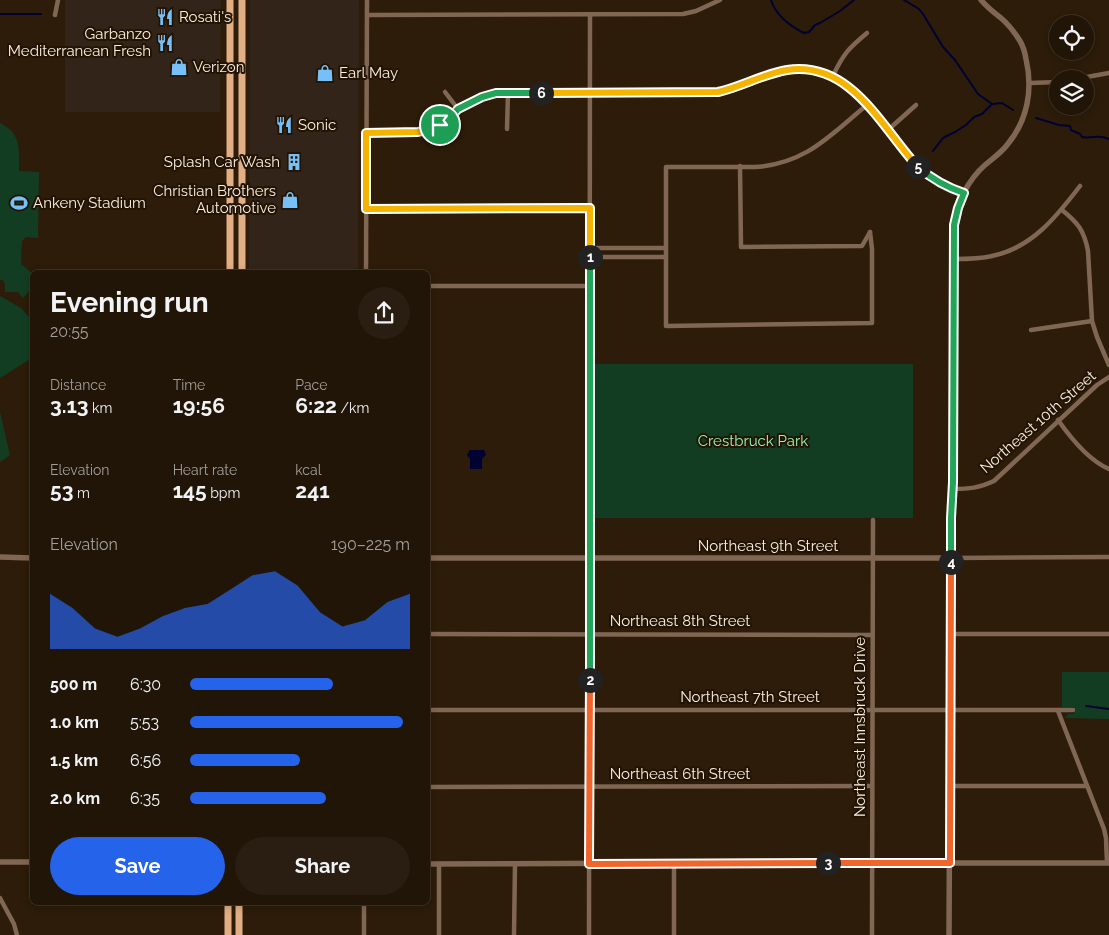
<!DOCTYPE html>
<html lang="en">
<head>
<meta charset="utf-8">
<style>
	body { margin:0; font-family:Raleway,sans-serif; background:#291e11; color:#f1f3f6; height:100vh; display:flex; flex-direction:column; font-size:19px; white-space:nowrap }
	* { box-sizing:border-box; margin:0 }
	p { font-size:16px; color:#a29f9b }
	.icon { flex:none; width:28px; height:28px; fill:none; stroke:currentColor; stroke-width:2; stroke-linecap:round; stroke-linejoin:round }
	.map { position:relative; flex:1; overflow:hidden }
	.side { position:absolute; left:30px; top:270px; width:400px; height:635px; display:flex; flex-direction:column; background:#211507; border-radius:8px; box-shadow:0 2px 8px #0003,0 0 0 1px #3e3428 }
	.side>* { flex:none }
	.tools { position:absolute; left:1049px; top:15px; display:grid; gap:10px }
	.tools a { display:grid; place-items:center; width:45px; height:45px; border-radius:50%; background:#211507; box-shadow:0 2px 8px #0003,0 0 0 1px #3e3428; font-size:25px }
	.pin { position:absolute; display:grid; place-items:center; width:42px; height:42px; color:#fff; margin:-21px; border:2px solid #fff; border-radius:50%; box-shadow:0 1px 5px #0007 }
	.km { position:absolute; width:25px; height:25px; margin:-12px; border-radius:50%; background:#222; color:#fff; font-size:14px; line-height:25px; text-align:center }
	.round { display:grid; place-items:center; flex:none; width:52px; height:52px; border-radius:26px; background:#291e11 }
	.overview { display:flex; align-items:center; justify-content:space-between; height:85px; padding:0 20px }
	h1 { font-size:28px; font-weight:700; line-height:38px }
	.figures { display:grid; grid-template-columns:repeat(3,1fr); gap:8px; height:85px; padding:5px 20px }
	.figures div { display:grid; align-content:center }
	.figures b { font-size:21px; font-weight:700 }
	.figures small { font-size:14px; font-weight:400 }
	.figures p { font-size:14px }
	.chart { height:140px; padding:10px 20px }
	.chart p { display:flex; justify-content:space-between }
	.chart svg { width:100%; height:90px; margin-top:5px; fill:#2563eb; opacity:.7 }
	.primary-button { display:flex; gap:10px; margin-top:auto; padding:10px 20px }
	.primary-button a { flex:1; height:58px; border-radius:30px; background:#2563eb; color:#fff; font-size:20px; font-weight:700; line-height:58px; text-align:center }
	.primary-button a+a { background:#291e11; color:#f1f3f6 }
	ul { padding:0 20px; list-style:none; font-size:16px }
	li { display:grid; grid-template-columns:80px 60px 1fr; align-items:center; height:38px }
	li i { height:12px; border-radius:6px; background:#2563eb }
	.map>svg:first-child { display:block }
	.commercial { fill:#322418 }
	.green { fill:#133d22 }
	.water { fill:#000231 }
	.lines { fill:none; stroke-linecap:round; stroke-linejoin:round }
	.stream { stroke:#000231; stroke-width:2 }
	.minor { stroke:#806753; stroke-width:4.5 }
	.tertiary { stroke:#806753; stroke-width:5.5 }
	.primary { stroke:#e2af85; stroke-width:7 }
	.split-1-casing { stroke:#fff; stroke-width:10 }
	.split-2-casing { stroke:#fff; stroke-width:10 }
	.split-3-casing { stroke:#fff; stroke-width:10 }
	.split-4-casing { stroke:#fff; stroke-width:10 }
	.split-5-casing { stroke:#fff; stroke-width:10 }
	.split-6-casing { stroke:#fff; stroke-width:10 }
	.split-7-casing { stroke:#fff; stroke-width:10 }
	.split-1 { stroke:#f5b400; stroke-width:6 }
	.split-2 { stroke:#22a559; stroke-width:6 }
	.split-3 { stroke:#f0652b; stroke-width:6 }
	.split-4 { stroke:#f0652b; stroke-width:6 }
	.split-5 { stroke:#22a559; stroke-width:6 }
	.split-6 { stroke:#f5b400; stroke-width:6 }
	.split-7 { stroke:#22a559; stroke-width:6 }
	.labels { text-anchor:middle; stroke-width:4; stroke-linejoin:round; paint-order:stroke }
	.poi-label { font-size:15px; fill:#faefe3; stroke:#221302; text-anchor:start }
	.street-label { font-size:15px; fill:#faefe3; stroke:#221302 }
	.park-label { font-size:15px; fill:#97f3b1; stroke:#221302 }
</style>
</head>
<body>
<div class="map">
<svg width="1109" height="935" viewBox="0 0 1109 935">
	<rect width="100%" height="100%" fill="#2c1c09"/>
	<g class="commercial">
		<path d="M65,0H221L220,112H65Z"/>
		<path d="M250,0H359L358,272H249Z"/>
	</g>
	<g class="green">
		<path d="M0,123C22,134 19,149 19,171L39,172L38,238L26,237L22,241L21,264L32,273V288L23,298L18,292H5V284L3,280H0Z"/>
		<path d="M0,296L21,308L32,321V358L0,378Z"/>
		<rect x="593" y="364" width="320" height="154"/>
		<path d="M0,412L10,455L0,462Z"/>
		<path d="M1062,672H1109V719L1065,718L1068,714H1074V707H1062Z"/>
	</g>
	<path class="water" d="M470,450H484L486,455L482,459V469H470V459L467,455Z"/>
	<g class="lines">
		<g class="stream">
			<path d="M771,0C776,16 790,26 804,33L809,32L815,25L820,23L840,11L854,0"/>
			<path d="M904,0L919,9L923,14L943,47L955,60L978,94L992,104L1002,103L1013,110"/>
			<path d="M0,14H41"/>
			<path d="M1036,118L1059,125L1070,126L1071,130L1080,134L1082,137C1092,139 1098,134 1109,139"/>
			<path d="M933,151L943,138L955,132L966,125L974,117L982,114L992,104"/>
			<path d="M1086,706L1109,709"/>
		</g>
		<g class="minor">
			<path d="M55,15L58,0"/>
			<path d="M367,15L683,14L696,11L720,0"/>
			<path d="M833,76C843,54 849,48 867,33"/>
			<path d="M1076,79L1109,73"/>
			<path d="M1030,83L1058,82"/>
			<path d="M445,92L458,109"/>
			<path d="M867,105C830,135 806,164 755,167H666V326L872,323V249L870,232"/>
			<path d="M507,129L508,93"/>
			<path d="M888,130L916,105"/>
			<path d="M366,133C389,132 419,136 439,125C447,121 451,115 457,110C468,101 483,96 497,93L711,92C744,90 773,66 806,69C851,73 877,117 903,149C909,156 914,164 920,169C933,180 948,188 964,193"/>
			<path d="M740,166L741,247L862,246L870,232"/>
			<path d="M366,209L590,208"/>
			<path d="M1062,210C1078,223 1084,230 1088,251L1092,321L1097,337L1109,365"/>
			<path d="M590,248H666"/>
			<path d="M590,257H666"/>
			<path d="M954,259C966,259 980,259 992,256C1032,248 1057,216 1080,186"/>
			<path d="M366,272L367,0"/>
			<path d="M428,286H590"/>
			<path d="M1031,330L1092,321"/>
			<path d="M1058,420C1070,437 1090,461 1109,469"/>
			<path d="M953,489C969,489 979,488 994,481L1097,385L1109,377"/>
			<path d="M951,558L1109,557"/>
			<path d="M428,634L872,635"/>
			<path d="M951,634H1109"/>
			<path d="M428,710H1073"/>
			<path d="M1058,711L1104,829L1106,838L1107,863"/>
			<path d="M950,786H1087"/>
			<path d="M428,787L872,786"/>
			<path d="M0,898L14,924L17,935"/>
			<path d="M364,902V935"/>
			<path d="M439,935V864"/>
			<path d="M514,935L515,864"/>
			<path d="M589,935L590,15"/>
			<path d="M674,935V863"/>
			<path d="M872,935L873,520"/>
		</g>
		<g class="tertiary">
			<path d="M0,557L32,558"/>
			<path d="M428,558H951"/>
			<path d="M0,862H32"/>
			<path d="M428,864L674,863H1109"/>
			<path d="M949,935L951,518L953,482L954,225C956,214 959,202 964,192C969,183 977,172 985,165C993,158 1001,153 1007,145C1028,120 1033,89 1026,59C1025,53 1023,46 1020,41C1015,33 1008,24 1001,18C993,12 987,7 981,0"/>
		</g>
		<g class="primary">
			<path d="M230,0V272"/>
			<path d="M242,272V0"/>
			<path d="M228,935V902"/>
			<path d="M239,935V902"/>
		</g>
	</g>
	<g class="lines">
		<g class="split-1-casing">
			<path id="split-1" d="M440,125L426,130L418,132L366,133V209L590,208V257"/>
		</g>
		<g class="split-2-casing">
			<path id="split-2" d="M590,680V257"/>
		</g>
		<g class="split-3-casing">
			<path id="split-3" d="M590,680L589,864L828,863"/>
		</g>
		<g class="split-4-casing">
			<path id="split-4" d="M828,863H950L951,562"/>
		</g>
		<g class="split-5-casing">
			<path id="split-5" d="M918,167C932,179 946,187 964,193L958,208L954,225L953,482L951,518V562"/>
		</g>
		<g class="split-6-casing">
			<path id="split-6" d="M541,93L718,92C741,87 763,74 787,70C851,60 882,128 918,167"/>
		</g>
		<g class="split-7-casing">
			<path id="split-7" d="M440,125L450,118L458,109L482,97L496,93H541"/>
		</g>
		<use href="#split-1" class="split-1"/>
		<use href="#split-2" class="split-2"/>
		<use href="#split-3" class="split-3"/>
		<use href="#split-4" class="split-4"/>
		<use href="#split-5" class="split-5"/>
		<use href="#split-6" class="split-6"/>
		<use href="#split-7" class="split-7"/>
	</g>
	<defs>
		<g id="restaurant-bare" transform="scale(1.35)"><path d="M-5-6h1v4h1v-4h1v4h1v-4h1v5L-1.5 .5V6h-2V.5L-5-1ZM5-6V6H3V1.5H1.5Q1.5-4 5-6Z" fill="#76c0f7" stroke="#221302" stroke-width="2.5" paint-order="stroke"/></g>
		<g id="shop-bare" transform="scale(1.35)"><path d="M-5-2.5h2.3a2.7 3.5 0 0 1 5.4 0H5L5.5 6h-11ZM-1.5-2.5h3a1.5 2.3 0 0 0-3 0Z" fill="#76c0f7" stroke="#221302" stroke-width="2.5" paint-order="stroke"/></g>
		<g id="building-bare" transform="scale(1.35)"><path d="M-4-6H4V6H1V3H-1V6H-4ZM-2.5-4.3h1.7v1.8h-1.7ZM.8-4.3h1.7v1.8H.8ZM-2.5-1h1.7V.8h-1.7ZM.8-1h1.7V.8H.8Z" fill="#76c0f7" stroke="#221302" stroke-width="2.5" paint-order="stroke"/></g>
		<g id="stadium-bare" transform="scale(1.35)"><path d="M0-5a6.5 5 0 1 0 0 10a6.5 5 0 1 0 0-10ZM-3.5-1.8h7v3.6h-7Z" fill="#76c0f7" stroke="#221302" stroke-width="2.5" paint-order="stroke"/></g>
	</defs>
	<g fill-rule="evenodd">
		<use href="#restaurant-bare" x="165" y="17"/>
		<use href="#restaurant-bare" x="165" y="43"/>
		<use href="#shop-bare" x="179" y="67"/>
		<use href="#shop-bare" x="325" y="73"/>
		<use href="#restaurant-bare" x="284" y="125"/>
		<use href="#building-bare" x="294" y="162"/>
		<use href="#shop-bare" x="290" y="200"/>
		<use href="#stadium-bare" x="19" y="203"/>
	</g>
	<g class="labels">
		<g class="poi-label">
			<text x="179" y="22">Rosati's</text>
			<text x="151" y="39" text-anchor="end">Garbanzo<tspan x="151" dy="17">Mediterranean Fresh</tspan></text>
			<text x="193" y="72">Verizon</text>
			<text x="339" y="78">Earl May</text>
			<text x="298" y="130">Sonic</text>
			<text x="280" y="167" text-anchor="end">Splash Car Wash</text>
			<text x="276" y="196" text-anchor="end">Christian Brothers<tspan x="276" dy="17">Automotive</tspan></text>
			<text x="33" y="208">Ankeny Stadium</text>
		</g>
		<g class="street-label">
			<text transform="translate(1038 422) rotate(-41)" y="5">Northeast 10th Street</text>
			<text x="768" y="551">Northeast 9th Street</text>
			<text x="680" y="626">Northeast 8th Street</text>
			<text x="750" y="702">Northeast 7th Street</text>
			<text transform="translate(860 727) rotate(-90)" y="5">Northeast Innsbruck Drive</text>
			<text x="680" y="779">Northeast 6th Street</text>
		</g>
		<g class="park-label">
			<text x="753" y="446">Crestbruck Park</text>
		</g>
	</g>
</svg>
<div class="tools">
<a><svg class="icon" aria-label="locate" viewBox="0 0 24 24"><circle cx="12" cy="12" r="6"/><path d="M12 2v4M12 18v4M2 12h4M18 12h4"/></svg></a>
<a><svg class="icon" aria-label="layers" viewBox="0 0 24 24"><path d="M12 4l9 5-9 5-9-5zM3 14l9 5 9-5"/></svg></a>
</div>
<div class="pin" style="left:440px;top:125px;background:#1e9e55"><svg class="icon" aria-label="arrive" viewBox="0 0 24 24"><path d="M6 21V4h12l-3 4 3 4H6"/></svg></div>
<b class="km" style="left:590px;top:257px">1</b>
<b class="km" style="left:590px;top:680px">2</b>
<b class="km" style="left:828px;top:863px">3</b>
<b class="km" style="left:951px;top:562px">4</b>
<b class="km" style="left:918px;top:167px">5</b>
<b class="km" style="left:541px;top:93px">6</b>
<section class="side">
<div class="overview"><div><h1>Evening run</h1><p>20:55</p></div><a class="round"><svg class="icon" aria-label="share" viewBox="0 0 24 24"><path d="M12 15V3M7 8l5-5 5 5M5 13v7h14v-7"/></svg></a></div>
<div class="figures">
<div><p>Distance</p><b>3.13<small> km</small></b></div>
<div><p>Time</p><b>19:56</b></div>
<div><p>Pace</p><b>6:22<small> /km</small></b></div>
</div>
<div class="figures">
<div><p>Elevation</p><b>53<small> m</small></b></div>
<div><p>Heart rate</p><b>145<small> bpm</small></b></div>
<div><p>kcal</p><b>241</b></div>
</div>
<div class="chart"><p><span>Elevation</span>190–225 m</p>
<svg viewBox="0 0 160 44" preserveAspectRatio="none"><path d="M0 44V17L10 24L20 34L30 38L40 34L50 28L60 24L70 22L80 15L90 8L100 6L110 13L120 26L130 33L140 30L150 21L160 17V44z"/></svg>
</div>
<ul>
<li><b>500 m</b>6:30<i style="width:65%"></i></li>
<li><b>1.0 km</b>5:53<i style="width:97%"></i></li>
<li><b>1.5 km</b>6:56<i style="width:50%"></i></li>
<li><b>2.0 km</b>6:35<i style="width:62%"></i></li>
</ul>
<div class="primary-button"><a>Save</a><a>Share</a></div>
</section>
</div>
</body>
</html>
